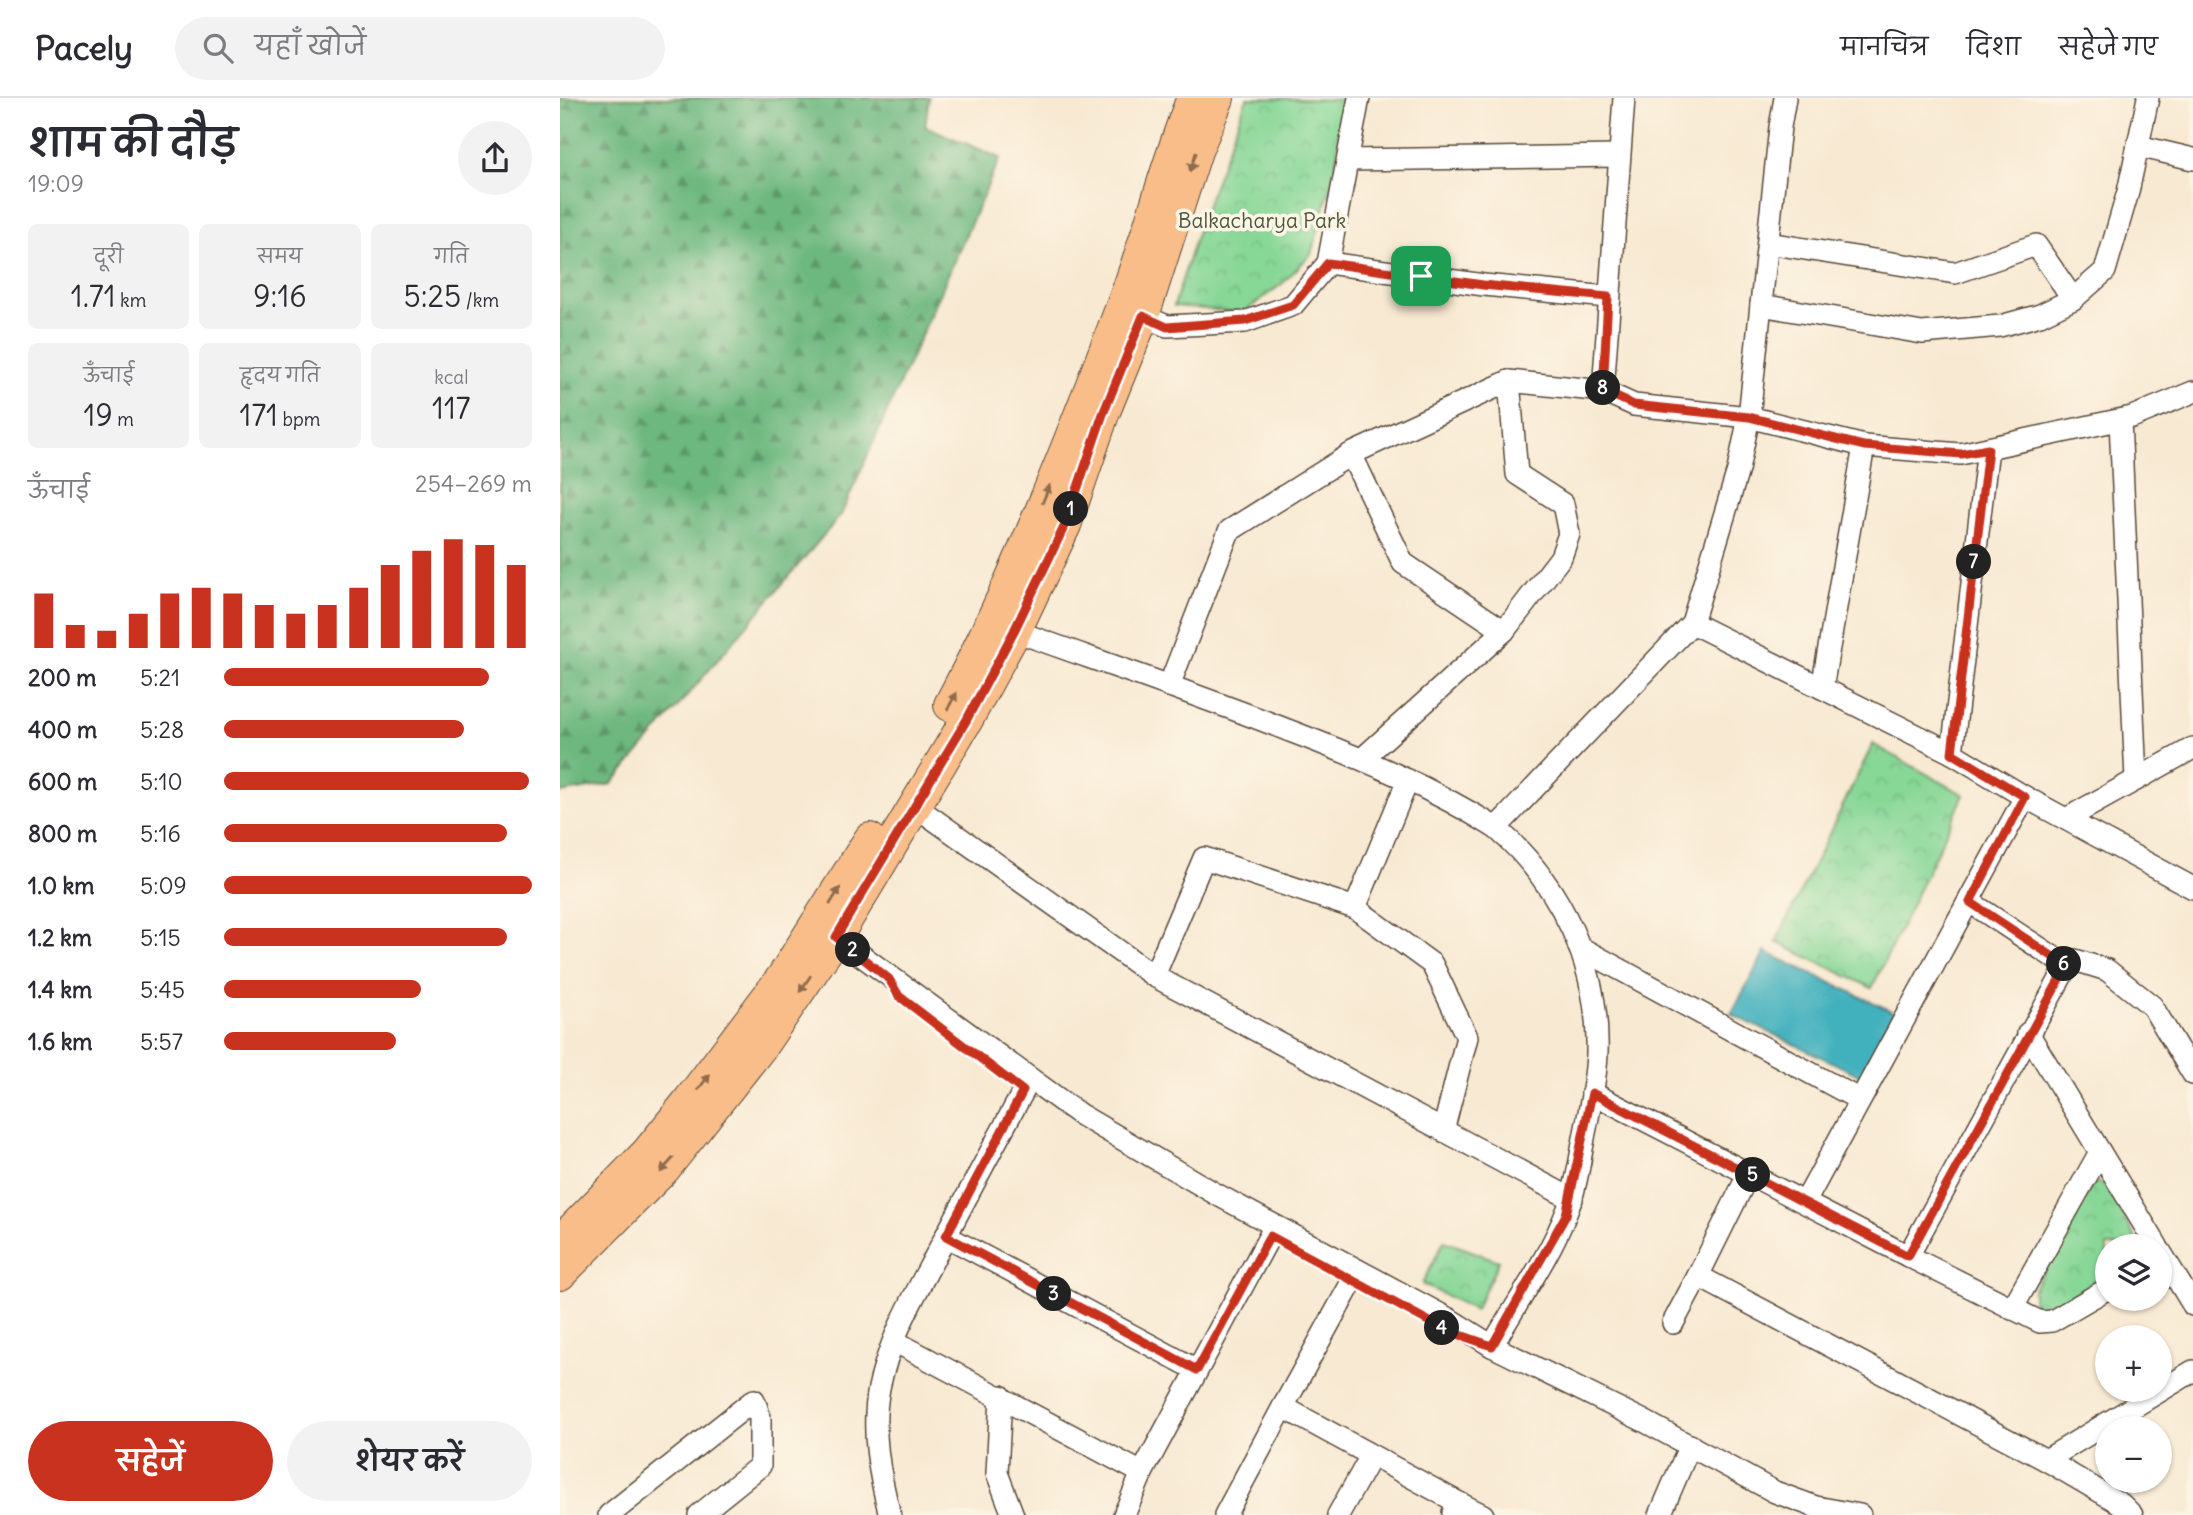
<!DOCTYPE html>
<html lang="hi">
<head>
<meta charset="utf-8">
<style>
	body { margin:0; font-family:Delius,"Playpen Sans Deva",sans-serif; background:#f2f2f3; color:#2b2b33; height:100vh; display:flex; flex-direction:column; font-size:26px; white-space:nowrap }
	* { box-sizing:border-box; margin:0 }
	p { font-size:23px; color:#7c7c81 }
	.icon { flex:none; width:38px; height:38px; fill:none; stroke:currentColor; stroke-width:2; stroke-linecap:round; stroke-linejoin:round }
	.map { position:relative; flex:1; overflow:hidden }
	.panel { display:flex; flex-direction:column; background:#fff; width:560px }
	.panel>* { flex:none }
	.fabs { position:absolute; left:1535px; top:1136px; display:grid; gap:14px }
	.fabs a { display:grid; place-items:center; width:77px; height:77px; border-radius:50%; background:#fff; box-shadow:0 2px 5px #0004; font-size:35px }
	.pin { position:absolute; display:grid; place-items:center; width:60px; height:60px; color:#fff; margin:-30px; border-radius:14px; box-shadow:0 4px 10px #0006 }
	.km { position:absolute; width:35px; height:35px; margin:-18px; border-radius:50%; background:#222; color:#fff; font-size:19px; line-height:35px; text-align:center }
	.round { display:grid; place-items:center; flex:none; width:74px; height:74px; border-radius:37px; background:#f2f2f3 }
	.overview { display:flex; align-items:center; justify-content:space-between; height:119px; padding:0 28px }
	h1 { font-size:38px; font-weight:600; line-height:52px }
	.stats { display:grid; grid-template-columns:repeat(3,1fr); gap:10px; height:119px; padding:7px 28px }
	.stats div { display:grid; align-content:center; border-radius:10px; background:#f2f2f3; text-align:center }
	.stats b { font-size:30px; font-weight:600 }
	.stats small { font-size:19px; font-weight:400 }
	.stats p { font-size:19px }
	.chart { height:196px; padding:14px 28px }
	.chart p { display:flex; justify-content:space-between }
	.chart svg { width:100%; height:126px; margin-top:7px; stroke:#c8321e; stroke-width:6 }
	.button { display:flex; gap:14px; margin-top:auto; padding:14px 28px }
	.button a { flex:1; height:80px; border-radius:42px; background:#c8321e; color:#fff; font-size:28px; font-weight:600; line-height:80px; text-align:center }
	.button a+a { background:#f2f2f3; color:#2b2b33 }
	ul { padding:0 28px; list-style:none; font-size:23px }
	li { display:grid; grid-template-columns:112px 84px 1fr; align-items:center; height:52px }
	li i { height:18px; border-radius:9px; background:#c8321e }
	header { display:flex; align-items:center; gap:42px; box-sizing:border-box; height:98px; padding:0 35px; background:#fff; border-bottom:2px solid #e1e1e2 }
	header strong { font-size:33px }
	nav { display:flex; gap:38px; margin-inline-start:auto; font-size:24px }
	.search { width:490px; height:63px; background:#f2f2f3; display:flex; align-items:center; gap:18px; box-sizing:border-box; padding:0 24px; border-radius:38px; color:#7c7c81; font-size:26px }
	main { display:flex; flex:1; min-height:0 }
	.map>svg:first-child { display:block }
	.forest { fill:url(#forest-firs); stroke:#54714e; stroke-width:2 }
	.park { fill:url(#park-crowns); stroke:#61805a; stroke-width:2 }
	.water { fill:#42b1be; stroke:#3e6e6e; stroke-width:2 }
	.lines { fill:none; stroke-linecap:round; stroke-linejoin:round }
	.street-casing { stroke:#574739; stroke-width:24 }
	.primary-casing { stroke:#574739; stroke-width:34 }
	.street { stroke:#fff; stroke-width:21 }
	.primary { stroke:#f8bd89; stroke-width:32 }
	.oneway { fill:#906c4e }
	.route-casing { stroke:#fff; stroke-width:14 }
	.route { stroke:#c8321e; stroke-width:9 }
	.labels { text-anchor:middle; stroke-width:7; stroke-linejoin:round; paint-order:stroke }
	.park-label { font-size:21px; fill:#4e553c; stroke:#fcf5e5 }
</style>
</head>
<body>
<header>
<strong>Pacely</strong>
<div class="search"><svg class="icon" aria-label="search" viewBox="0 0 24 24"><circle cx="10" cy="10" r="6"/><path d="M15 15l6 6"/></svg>यहाँ खोजें</div>
<nav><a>मानचित्र</a><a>दिशा</a><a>सहेजे गए</a></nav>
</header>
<main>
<section class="panel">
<div class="overview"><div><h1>शाम की दौड़</h1><p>19:09</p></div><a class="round"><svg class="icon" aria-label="share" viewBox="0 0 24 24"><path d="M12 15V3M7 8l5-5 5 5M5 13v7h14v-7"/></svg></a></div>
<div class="stats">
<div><p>दूरी</p><b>1.71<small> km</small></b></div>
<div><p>समय</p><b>9:16</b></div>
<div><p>गति</p><b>5:25<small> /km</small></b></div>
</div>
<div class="stats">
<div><p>ऊँचाई</p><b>19<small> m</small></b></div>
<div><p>हृदय गति</p><b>171<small> bpm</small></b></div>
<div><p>kcal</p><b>117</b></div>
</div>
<div class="chart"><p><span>ऊँचाई</span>254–269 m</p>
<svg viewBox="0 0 160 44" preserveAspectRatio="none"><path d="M5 44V25M15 44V36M25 44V38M35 44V32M45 44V25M55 44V23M65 44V25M75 44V29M85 44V32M95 44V29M105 44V23M115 44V15M125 44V10M135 44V6M145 44V8M155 44V15"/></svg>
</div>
<ul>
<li><b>200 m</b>5:21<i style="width:86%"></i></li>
<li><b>400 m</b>5:28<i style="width:78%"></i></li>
<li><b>600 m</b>5:10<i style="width:99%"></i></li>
<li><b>800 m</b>5:16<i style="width:92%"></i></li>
<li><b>1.0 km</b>5:09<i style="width:100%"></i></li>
<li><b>1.2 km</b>5:15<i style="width:92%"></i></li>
<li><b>1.4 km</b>5:45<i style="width:64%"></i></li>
<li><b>1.6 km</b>5:57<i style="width:56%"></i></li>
</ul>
<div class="button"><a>सहेजें</a><a>शेयर करें</a></div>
</section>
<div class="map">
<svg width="1633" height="1417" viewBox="0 0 1633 1417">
	<defs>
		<pattern id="forest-firs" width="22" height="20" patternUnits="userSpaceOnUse" patternTransform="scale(1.75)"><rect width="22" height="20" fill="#6db87f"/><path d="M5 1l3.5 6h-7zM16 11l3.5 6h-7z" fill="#5b9667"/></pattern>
		<pattern id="park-crowns" width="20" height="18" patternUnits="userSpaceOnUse" patternTransform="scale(1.75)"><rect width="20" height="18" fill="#87d796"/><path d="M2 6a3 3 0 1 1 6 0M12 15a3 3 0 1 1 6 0" fill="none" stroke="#75b981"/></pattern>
	</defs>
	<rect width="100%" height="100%" fill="#fcf5e5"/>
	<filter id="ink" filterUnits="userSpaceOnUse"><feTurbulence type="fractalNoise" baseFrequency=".0143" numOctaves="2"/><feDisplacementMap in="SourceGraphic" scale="14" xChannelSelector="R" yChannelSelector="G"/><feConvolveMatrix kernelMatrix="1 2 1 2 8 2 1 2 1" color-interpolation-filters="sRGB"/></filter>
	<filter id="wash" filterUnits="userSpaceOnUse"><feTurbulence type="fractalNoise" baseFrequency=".00686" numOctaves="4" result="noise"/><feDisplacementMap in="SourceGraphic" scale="28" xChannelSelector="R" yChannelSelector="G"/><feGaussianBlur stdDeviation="1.57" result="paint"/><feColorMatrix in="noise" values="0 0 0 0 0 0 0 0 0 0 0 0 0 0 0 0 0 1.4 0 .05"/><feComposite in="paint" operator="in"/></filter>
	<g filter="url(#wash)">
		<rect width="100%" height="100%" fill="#f8e9d2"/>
		<path class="forest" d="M0,0H369L365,28L440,60L281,417L52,686L0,695Z"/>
		<g class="park">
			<path d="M687,0L786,2L773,80L751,156L723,185L683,215L614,208L640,125Z"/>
			<path d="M1313,646L1404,697L1312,890L1216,844Z"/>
			<path d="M1534,1084L1546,1087L1580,1148H1547V1176L1491,1210H1478L1473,1204V1192Z"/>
			<path d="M884,1143L939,1163L915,1212L862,1186Z"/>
		</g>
		<path class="water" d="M1205,854L1336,915L1303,979L1171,916Z"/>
	</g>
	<g filter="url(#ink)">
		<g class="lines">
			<g class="street-casing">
				<g id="street">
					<path d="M1064,0L1043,293L1074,307L1189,319L1304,348L1400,356L1572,319L1633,294"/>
					<path d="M1578,48L1633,61"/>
					<path d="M788,62L1059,58"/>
					<path d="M1208,145L1395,175L1476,147L1513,201"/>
					<path d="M768,165L924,187L1048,199"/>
					<path d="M1201,207L1362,235L1440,228L1480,217L1513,201L1545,173L1568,94L1588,0"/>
					<path d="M583,218L607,228L685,224L733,207L768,165L799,0"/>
					<path d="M1560,322L1576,682"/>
					<path d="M791,356L843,465L944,533"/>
					<path d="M1132,525L1392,655L1428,350"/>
					<path d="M455,533C547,566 639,597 730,633C801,660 871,689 936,730"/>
					<path d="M609,588L669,433L791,356L949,283L1043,293"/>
					<path d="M1262,590L1304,348"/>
					<path d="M1392,655L1465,699"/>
					<path d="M802,661L944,533L1001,459L1009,436L1003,406L957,376L949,283"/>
					<path d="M355,708L594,878L1012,1101"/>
					<path d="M1506,721L1633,650"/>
					<path d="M1410,804L1507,868"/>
					<path d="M795,810L872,866L907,939L883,1033"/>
					<path d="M276,839L519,1016L656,1096L889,1221L932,1248L1084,1323L1215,1394L1256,1409L1300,1417"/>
					<path d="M1019,849L1300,1002"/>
					<path d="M594,878L644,760L795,810L848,682"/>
					<path d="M1468,935L1597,1148"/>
					<path d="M1032,995L1348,1158L1507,868L1515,862L1547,872L1592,908L1633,976"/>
					<path d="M1189,1075L1138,1178L1486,1362L1633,1273"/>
					<path d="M1245,1104L1465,699L1633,790"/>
					<path d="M386,1138L637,1272"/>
					<path d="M1600,1153L1633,1207"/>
					<path d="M1348,1158L1480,1224L1492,1223L1547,1191"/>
					<path d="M798,1173L723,1309L899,1405"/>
					<path d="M1452,1211L1540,1054"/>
					<path d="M1113,1225L1138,1178"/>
					<path d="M334,1243L582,1375"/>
					<path d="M932,1248C957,1204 989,1160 1007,1113C1017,1088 1020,1060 1025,1035C1030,1009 1036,982 1037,956C1040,869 1001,786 936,730L1132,525L1178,372L1189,319L1220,29L1225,0"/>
					<path d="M441,1298L437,1375L453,1417"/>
					<path d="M1486,1362L1561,1406L1572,1417"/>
					<path d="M893,1415L899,1405L923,1417"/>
					<path d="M49,1417L194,1302L200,1319V1368L139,1417"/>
					<path d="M330,1417C319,1376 311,1332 319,1290C329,1241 355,1197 378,1153C408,1096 438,1039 469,983"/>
					<path d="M564,1417L582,1375L715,1128"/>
					<path d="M665,1417L723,1309"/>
					<path d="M778,1417L811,1358"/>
					<path d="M1100,1417L1130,1347"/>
				</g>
			</g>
			<g class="primary-casing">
				<g id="primary">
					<path d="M390,607C457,480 510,345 561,211C588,142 605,69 633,0"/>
					<path d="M0,1144L87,1055L129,1003L222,880L310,741"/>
					<path d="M0,1176L104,1071L200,950L276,839L406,623L455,533L505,427L543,316L583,218L636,53L658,0"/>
				</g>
			</g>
			<use href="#street" class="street"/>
			<use href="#primary" class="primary"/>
		</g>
		<defs><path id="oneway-solid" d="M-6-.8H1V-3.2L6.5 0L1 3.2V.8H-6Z" transform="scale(1.75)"/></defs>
		<g class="oneway">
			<use href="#oneway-solid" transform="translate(633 64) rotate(108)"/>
			<use href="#oneway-solid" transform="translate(486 396) rotate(-68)"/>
			<use href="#oneway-solid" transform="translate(392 603) rotate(-62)"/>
			<use href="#oneway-solid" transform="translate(275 798) rotate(-58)"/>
			<use href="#oneway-solid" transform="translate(245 886) rotate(124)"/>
			<use href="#oneway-solid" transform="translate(144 984) rotate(-53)"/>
			<use href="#oneway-solid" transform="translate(107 1067) rotate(132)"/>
		</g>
	</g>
	<g class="lines" filter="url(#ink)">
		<g class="route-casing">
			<path id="route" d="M768,165L923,187L1048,199L1043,293L1074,307L1189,319L1304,348L1401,356L1428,351L1392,655L1465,699L1410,804L1507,868L1348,1158L1032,995L1006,1117L932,1248L883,1231L710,1138L637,1272L386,1138L463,993L339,898L329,881L276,839L406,623L454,533L505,427L543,316L583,218L607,229L685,223L733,207Z"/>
		</g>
		<use href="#route" class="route"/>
	</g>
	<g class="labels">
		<g class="park-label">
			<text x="702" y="130">Balkacharya Park</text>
		</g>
	</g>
</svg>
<div class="fabs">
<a><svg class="icon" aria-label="layers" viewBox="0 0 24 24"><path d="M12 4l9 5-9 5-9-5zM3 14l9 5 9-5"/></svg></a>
<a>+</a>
<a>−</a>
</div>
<div class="pin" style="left:861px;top:178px;background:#1e9e55"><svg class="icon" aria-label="arrive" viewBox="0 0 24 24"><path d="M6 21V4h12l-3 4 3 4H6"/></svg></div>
<b class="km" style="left:511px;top:411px">1</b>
<b class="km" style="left:293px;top:852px">2</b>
<b class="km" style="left:494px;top:1196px">3</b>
<b class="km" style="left:882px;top:1230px">4</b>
<b class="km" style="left:1193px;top:1077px">5</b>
<b class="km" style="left:1504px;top:866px">6</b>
<b class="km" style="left:1414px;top:464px">7</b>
<b class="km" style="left:1043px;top:290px">8</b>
</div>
</main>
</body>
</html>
